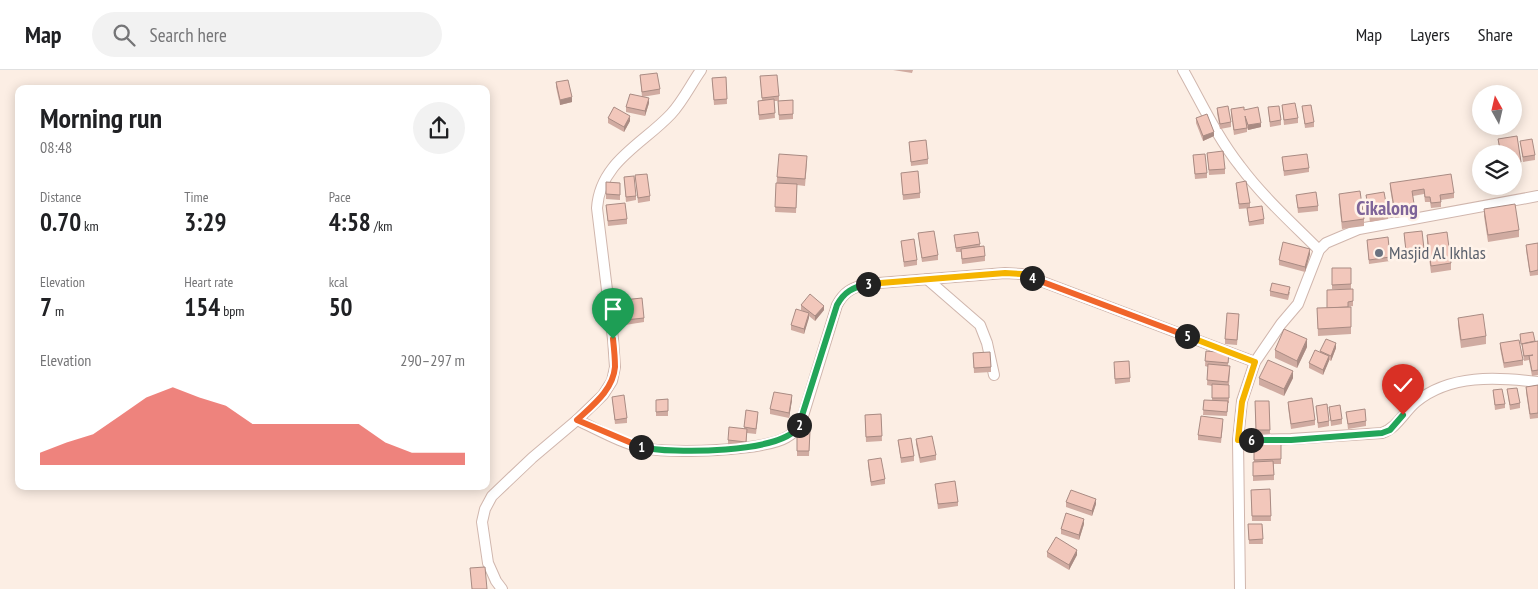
<!DOCTYPE html>
<html lang="en">
<head>
<meta charset="utf-8">
<style>
	body { margin:0; font-family:"PT Sans Narrow",sans-serif; background:#f2f2f2; color:#202124; height:100vh; display:flex; flex-direction:column; font-size:19px; white-space:nowrap }
	* { box-sizing:border-box; margin:0 }
	p { font-size:16px; color:#757577 }
	.icon { flex:none; width:28px; height:28px; fill:none; stroke:currentColor; stroke-width:2; stroke-linecap:round; stroke-linejoin:round }
	.map { position:relative; flex:1; overflow:hidden }
	.sheet { position:absolute; left:15px; top:15px; width:475px; height:405px; display:flex; flex-direction:column; background:#fff; border-radius:10px; box-shadow:0 2px 12px #0003 }
	.sheet>* { flex:none }
	.needle { width:32px; rotate:352deg }
	.tools { position:absolute; left:1472px; top:15px; display:grid; gap:10px }
	.tools a { display:grid; place-items:center; width:50px; height:50px; border-radius:50%; background:#fff; box-shadow:0 2px 12px #0003; font-size:25px }
	.pin { position:absolute; display:grid; place-items:center; width:42px; height:42px; color:#fff; margin:-51px -21px; border-radius:50% 50% 50% 0; rotate:-45deg; box-shadow:0 0 5px #0007 }
	.pin .icon { rotate:45deg }
	.km { position:absolute; width:25px; height:25px; margin:-12px; border-radius:50%; background:#222; color:#fff; font-size:14px; line-height:25px; text-align:center }
	.round { display:grid; place-items:center; flex:none; width:52px; height:52px; border-radius:26px; background:#f2f2f2 }
	.headline { display:flex; align-items:center; justify-content:space-between; height:85px; padding:0 25px }
	h1 { font-size:28px; font-weight:700; line-height:38px }
	.figures { display:grid; grid-template-columns:repeat(3,1fr); gap:8px; height:85px; padding:5px 25px }
	.figures div { display:grid; align-content:center }
	.figures b { font-size:25px; font-weight:700 }
	.figures small { font-size:14px; font-weight:400 }
	.figures p { font-size:14px }
	.chart { height:140px; padding:10px 25px }
	.chart p { display:flex; justify-content:space-between }
	.chart svg { width:100%; height:90px; margin-top:5px; fill:#e84f47; opacity:.7 }
	header { display:flex; align-items:center; gap:30px; box-sizing:border-box; height:70px; padding:0 25px; background:#fff; border-bottom:1px solid #e0e0e0 }
	header strong { font-size:24px }
	nav { display:flex; gap:28px; margin-inline-start:auto; font-size:18px }
	.search { width:350px; height:45px; background:#f2f2f2; display:flex; align-items:center; gap:12px; box-sizing:border-box; padding:0 18px; border-radius:28px; color:#757577; font-size:19px }
	.map>svg:first-child { display:block }
	.lines { fill:none; stroke-linecap:round; stroke-linejoin:round }
	.minor-casing { stroke:#d0b6ad; stroke-width:12 }
	.minor { stroke:#fff; stroke-width:10 }
	.wall { fill:#d0aba1 }
	.shaded-wall { fill:#a98b83 }
	.building { fill:#f2c7bb; stroke:#a98b83 }
	.split-1-casing { stroke:#fff; stroke-width:10 }
	.split-2-casing { stroke:#fff; stroke-width:10 }
	.split-3-casing { stroke:#fff; stroke-width:10 }
	.split-4-casing { stroke:#fff; stroke-width:10 }
	.split-5-casing { stroke:#fff; stroke-width:10 }
	.split-6-casing { stroke:#fff; stroke-width:10 }
	.split-7-casing { stroke:#fff; stroke-width:10 }
	.split-1 { stroke:#f0652b; stroke-width:6 }
	.split-2 { stroke:#22a559; stroke-width:6 }
	.split-3 { stroke:#22a559; stroke-width:6 }
	.split-4 { stroke:#f5b400; stroke-width:6 }
	.split-5 { stroke:#f0652b; stroke-width:6 }
	.split-6 { stroke:#f5b400; stroke-width:6 }
	.split-7 { stroke:#22a559; stroke-width:6 }
	.worship-dot { fill:#6b7280; stroke:#fff3ea; stroke-width:2 }
	.labels { text-anchor:middle; stroke-width:5; stroke-linejoin:round; paint-order:stroke }
	.worship-label { font-size:18px; fill:#5b616d; stroke:#fff3ea; text-anchor:start }
	.quarter-label { font-size:20px; font-weight:bold; fill:#7e6499; stroke:#fff3ea }
</style>
</head>
<body>
<header>
<strong>Map</strong>
<div class="search"><svg class="icon" aria-label="search" viewBox="0 0 24 24"><circle cx="10" cy="10" r="6"/><path d="M15 15l6 6"/></svg>Search here</div>
<nav><a>Map</a><a>Layers</a><a>Share</a></nav>
</header>
<div class="map">
<svg width="1538" height="519" viewBox="0 0 1538 519">
	<rect width="100%" height="100%" fill="#fceee4"/>
	<g class="lines">
		<g class="minor-casing">
			<g id="minor">
				<path d="M1183,0C1201,32 1217,67 1240,96C1263,127 1292,153 1319,180"/>
				<path d="M927,209L980,255L987,273L994,305"/>
				<path d="M577,350C597,359 623,374 644,378C671,384 764,381 787,367C796,362 799,355 803,346L837,235C844,222 851,218 866,214L1005,203L1022,204L1255,292"/>
				<path d="M1238,370L1291,369L1382,363C1397,358 1404,342 1416,332C1450,304 1497,307 1538,312"/>
				<path d="M502,519L496,511L488,493L482,452L485,439L492,426L532,388L577,350L603,325L612,311L615,297L613,269L597,138C600,92 643,74 671,44C683,31 691,14 701,0"/>
				<path d="M1240,519L1238,370L1242,331L1255,292L1281,254L1298,234L1319,180L1326,173L1359,159L1538,126"/>
			</g>
		</g>
		<use href="#minor" class="minor"/>
	</g>
	<g class="wall">
		<path d="M893,0H913L912,3Z"/>
		<path d="M640,5L660,19V24L642,27L649,33L645,46L626,42V37L642,27Z"/>
		<path d="M760,6L779,26V31L793,30V49L779,50L778,31H774L775,48L759,50L758,35L762,30Z"/>
		<path d="M726,7L727,34L714,35L712,8Z"/>
		<path d="M556,12L572,32L560,35L556,17Z"/>
		<path d="M1282,35L1298,48V53L1284,55Z"/>
		<path d="M1302,36L1314,52V57L1305,58Z"/>
		<path d="M1268,37L1281,50V55L1270,57Z"/>
		<path d="M1217,38L1231,52V57L1220,59L1217,43Z"/>
		<path d="M1231,39L1244,40L1261,57L1248,60L1247,58V62L1234,65L1231,44Z"/>
		<path d="M608,48L630,51L624,62L608,53Z"/>
		<path d="M1196,48L1214,66L1203,71L1196,53Z"/>
		<path d="M1517,66L1521,92V97L1514,98V84H1500L1498,69Z"/>
		<path d="M1520,71L1535,85V90L1523,92Z"/>
		<path d="M909,72L928,89V94L911,96Z"/>
		<path d="M1207,83L1225,99V104L1209,105Z"/>
		<path d="M1193,85L1207,103V108L1195,109Z"/>
		<path d="M1282,87L1309,98V102L1284,106Z"/>
		<path d="M807,93L805,116L797,115L796,143L775,142L777,107Z"/>
		<path d="M901,103L920,123V128L903,130Z"/>
		<path d="M635,105L650,126V131L638,133Z"/>
		<path d="M624,107L636,126V130L626,132Z"/>
		<path d="M606,112L620,113V130L606,129Z"/>
		<path d="M1236,113L1250,133V138L1239,139Z"/>
		<path d="M1390,113L1454,123V128L1441,130V137L1431,138L1430,132H1425L1424,124L1413,126L1415,145L1395,148L1390,118Z"/>
		<path d="M1339,124L1364,149V156L1342,159L1339,131Z"/>
		<path d="M1296,125L1318,136V141L1298,143Z"/>
		<path d="M1366,125L1388,144V149L1370,152Z"/>
		<path d="M606,135L627,149V154L608,156Z"/>
		<path d="M1247,138L1264,149V154L1249,156Z"/>
		<path d="M1484,139L1519,160V167L1488,172L1484,146Z"/>
		<path d="M918,163L938,185V190L922,192Z"/>
		<path d="M1404,163L1424,179V184L1406,186Z"/>
		<path d="M954,165L980,174V177L985,186V191L962,194L961,182H956Z"/>
		<path d="M1427,165L1451,193V200L1431,203L1427,172Z"/>
		<path d="M1367,170L1390,187V191L1369,194Z"/>
		<path d="M901,171L917,190V195L904,197Z"/>
		<path d="M1538,173V205L1530,206L1526,180V175Z"/>
		<path d="M1310,184L1305,202L1279,195V190Z"/>
		<rect x="1332" y="198" width="19" height="21"/>
		<path d="M1353,219V236L1348,237H1351V264L1318,266L1317,238H1327Z"/>
		<path d="M1270,221L1290,222L1288,230L1270,226Z"/>
		<path d="M623,230L644,248V252L625,255Z"/>
		<path d="M801,235L824,240L815,251L809,246L804,264L791,260V255L803,241L801,240Z"/>
		<path d="M1458,248L1486,266V274L1461,278L1458,255Z"/>
		<path d="M1239,249L1237,275L1225,274V269Z"/>
		<path d="M1520,264L1535,272L1538,271V305L1532,306L1529,290L1524,291Z"/>
		<path d="M1500,273L1523,290V295L1504,298L1500,278Z"/>
		<path d="M1307,277L1297,298L1275,288V280Z"/>
		<path d="M1336,278L1331,291L1329,290L1323,305L1309,298V293L1320,283V281Z"/>
		<path d="M1206,281L1229,283L1228,296L1230,301L1229,315V333H1228L1227,346L1203,345L1204,330H1212V316L1207,315L1208,297L1205,296Z"/>
		<path d="M973,283L991,297V302L974,303Z"/>
		<path d="M1114,297L1130,308V312L1115,314Z"/>
		<path d="M1259,308H1293L1284,326L1259,315Z"/>
		<path d="M1538,315V348L1530,349L1526,322V317Z"/>
		<path d="M1507,319L1520,333V338L1510,340Z"/>
		<path d="M1493,320L1505,334V338L1495,340Z"/>
		<path d="M612,327L627,348V353L615,354Z"/>
		<path d="M668,329V346H656V330Z"/>
		<path d="M792,330L789,348L770,344V339Z"/>
		<path d="M1255,331H1269L1270,364L1256,365Z"/>
		<path d="M1288,332L1315,350V355L1291,359L1288,337Z"/>
		<path d="M1316,336L1329,351V356L1318,358Z"/>
		<path d="M1329,337L1342,349V354L1331,356Z"/>
		<path d="M746,340L758,347L756,364L747,363L746,377L728,375V370L744,359Z"/>
		<path d="M1346,342L1366,351V356L1348,359Z"/>
		<path d="M881,344L882,371L866,372L865,345Z"/>
		<path d="M1223,354L1221,373L1198,370V365Z"/>
		<path d="M797,361H810L809,386H797Z"/>
		<path d="M916,369L936,385V390L920,393L916,374Z"/>
		<path d="M898,370L914,386V391L901,393Z"/>
		<path d="M1281,374V394H1274V410L1253,411V392H1254V375Z"/>
		<path d="M868,390L885,409V414L871,416L868,395Z"/>
		<path d="M935,414L958,432V436L938,439Z"/>
		<path d="M1270,419L1271,451H1252L1251,420Z"/>
		<path d="M1066,432L1096,434L1092,446L1066,437Z"/>
		<path d="M1084,454L1079,470L1061,464V459Z"/>
		<path d="M1248,454H1262L1263,474H1249Z"/>
		<path d="M1047,482L1077,485L1069,500L1047,487Z"/>
	</g>
	<g class="shaded-wall">
		<path d="M572,27V32L560,35V30Z"/>
		<path d="M649,28V33L645,46V41Z"/>
		<path d="M630,46V51L624,62V57Z"/>
		<path d="M1261,53V57L1248,60V55Z"/>
		<path d="M1214,62V66L1203,71V66Z"/>
		<path d="M1310,179V184L1305,202V197Z"/>
		<path d="M824,236V240L815,251V246Z"/>
		<path d="M809,243V248L804,264V259Z"/>
		<path d="M1307,269V277L1297,298V291Z"/>
		<path d="M1336,273V278L1331,291V286Z"/>
		<path d="M1329,286V291L1323,305V300Z"/>
		<path d="M1293,301V308L1284,326V319Z"/>
		<path d="M792,325V330L789,348V343Z"/>
		<path d="M1096,429V434L1092,446V441Z"/>
		<path d="M1084,449V454L1079,470V465Z"/>
		<path d="M1077,480V485L1069,500V495Z"/>
	</g>
	<g class="building">
		<path d="M657,3L660,19L642,22L640,5Z"/>
		<path d="M777,5L779,26L762,28L760,6Z"/>
		<path d="M726,7L727,29L714,30L712,8Z"/>
		<path d="M568,10L572,27L560,30L556,12Z"/>
		<path d="M630,24L649,28L645,41L626,37Z"/>
		<path d="M774,29L775,43L759,45L758,31Z"/>
		<path d="M793,30V44L779,45L778,31Z"/>
		<path d="M1295,33L1298,48L1284,50L1282,35Z"/>
		<path d="M1311,35L1314,52L1305,54L1302,36Z"/>
		<path d="M1228,36L1231,52L1220,54L1217,38Z"/>
		<path d="M1279,36L1281,50L1270,52L1268,37Z"/>
		<path d="M614,37L630,46L624,57L608,48Z"/>
		<path d="M1244,37V40L1258,37L1261,53L1248,55L1245,46L1247,58L1234,60L1231,39Z"/>
		<path d="M1207,44L1214,62L1203,66L1196,48Z"/>
		<path d="M1517,66L1521,92L1514,93V84H1501L1498,69Z"/>
		<path d="M1532,69L1535,85L1523,87L1520,71Z"/>
		<path d="M926,70L928,89L911,92L909,72Z"/>
		<path d="M1223,81L1225,99L1209,100L1207,83Z"/>
		<path d="M779,84L807,86L805,109L777,107Z"/>
		<path d="M1205,84L1207,103L1195,104L1193,85Z"/>
		<path d="M1307,84L1309,98L1284,101L1282,87Z"/>
		<path d="M918,101L920,123L903,125L901,103Z"/>
		<path d="M647,104L650,126L638,128L635,105Z"/>
		<path d="M1451,104L1454,123L1440,125L1441,132L1431,133L1430,127H1425L1424,119L1412,121L1415,140L1395,143L1390,113Z"/>
		<path d="M634,106L636,126L626,127L624,107Z"/>
		<path d="M1246,111L1250,133L1239,134L1236,113Z"/>
		<path d="M606,112L620,113V125L606,124Z"/>
		<path d="M776,113L797,114L796,138L775,137Z"/>
		<path d="M1360,121L1364,149L1342,152L1339,124Z"/>
		<path d="M1316,122L1318,136L1298,138L1296,125Z"/>
		<path d="M1384,122L1388,144L1370,147L1366,125Z"/>
		<path d="M625,133L627,149L608,151L606,135Z"/>
		<path d="M1515,134L1519,160L1488,165L1484,139Z"/>
		<path d="M1262,136L1264,149L1249,152L1247,138Z"/>
		<path d="M934,161L938,185L922,188L918,163Z"/>
		<path d="M1422,161L1424,179L1406,181L1404,163Z"/>
		<path d="M978,162L980,174L956,178L954,165Z"/>
		<path d="M1447,162L1451,193L1431,196L1427,165Z"/>
		<path d="M1388,167L1390,187L1369,190L1367,170Z"/>
		<path d="M914,169L917,190L904,192L901,171Z"/>
		<path d="M1283,172L1310,179L1305,197L1279,190Z"/>
		<path d="M1538,173V200L1530,202L1526,175Z"/>
		<path d="M984,176L985,186L962,189L961,179Z"/>
		<path d="M1332,198H1351V214L1332,215Z"/>
		<path d="M1272,213L1290,217L1288,225L1270,221Z"/>
		<path d="M1353,219V231L1348,232V237L1327,238V220Z"/>
		<path d="M810,224L824,236L815,246L801,235Z"/>
		<path d="M642,228L644,248L625,250L623,230Z"/>
		<path d="M1351,237V257L1318,259L1317,238Z"/>
		<path d="M796,239L809,243L804,259L791,255Z"/>
		<path d="M1227,243L1239,244L1237,270L1225,269Z"/>
		<path d="M1483,244L1486,266L1461,270L1458,248Z"/>
		<path d="M1284,259L1307,269L1297,291L1275,280Z"/>
		<path d="M1533,262L1535,271L1521,274L1520,264Z"/>
		<path d="M1326,269L1336,273L1331,286L1320,281Z"/>
		<path d="M1519,270L1523,290L1504,293L1500,273Z"/>
		<path d="M1538,271V300L1532,301L1529,286L1533,285L1524,286L1522,274Z"/>
		<path d="M1315,280L1329,286L1323,300L1309,293Z"/>
		<path d="M1206,281L1229,283L1228,293L1205,291Z"/>
		<path d="M990,282L991,297L974,298L973,283Z"/>
		<path d="M1268,290L1293,301L1284,319L1259,308Z"/>
		<path d="M1129,291L1130,308L1115,309L1114,292Z"/>
		<path d="M1208,294L1230,296L1228,312L1207,310Z"/>
		<path d="M1212,314L1229,315V328H1212Z"/>
		<path d="M1538,315V343L1530,344L1526,317Z"/>
		<path d="M1517,318L1520,333L1510,335L1507,319Z"/>
		<path d="M1502,319L1505,334L1495,335L1493,320Z"/>
		<path d="M774,322L792,325L789,343L770,339Z"/>
		<path d="M624,325L627,348L615,350L612,327Z"/>
		<path d="M1312,328L1315,350L1291,354L1288,332Z"/>
		<path d="M668,329V341L656,342V330Z"/>
		<path d="M1204,330L1228,331L1227,342L1203,340Z"/>
		<path d="M1255,331H1269L1270,360H1256Z"/>
		<path d="M1327,334L1329,351L1318,353L1316,336Z"/>
		<path d="M1340,335L1342,349L1331,351L1329,337Z"/>
		<path d="M1365,339L1366,351L1348,354L1346,342Z"/>
		<path d="M746,340L758,342L756,359L744,357Z"/>
		<path d="M881,344L882,366L866,367L865,345Z"/>
		<path d="M1201,346L1223,349L1221,368L1198,365Z"/>
		<path d="M729,357L747,359L746,372L728,370Z"/>
		<path d="M797,361H810L809,381H797Z"/>
		<path d="M932,366L936,385L920,388L916,369Z"/>
		<path d="M911,368L914,386L901,388L898,370Z"/>
		<path d="M1281,374V389L1254,390V375Z"/>
		<path d="M881,388L885,409L871,412L868,390Z"/>
		<path d="M1273,391L1274,405L1253,406V392Z"/>
		<path d="M955,411L958,432L938,434L935,414Z"/>
		<path d="M1270,419L1271,446H1252L1251,420Z"/>
		<path d="M1071,420L1096,429L1092,441L1066,432Z"/>
		<path d="M1066,443L1084,449L1079,465L1061,459Z"/>
		<path d="M1248,454H1262L1263,469L1249,470Z"/>
		<path d="M1056,467L1077,480L1069,495L1047,482Z"/>
		<path d="M485,497L487,519H472L470,498Z"/>
	</g>
	<g class="lines">
		<g class="split-1-casing">
			<path id="split-1" d="M613,269C614,278 615,287 615,297C613,320 593,335 577,350L641,377"/>
		</g>
		<g class="split-2-casing">
			<path id="split-2" d="M641,377C669,384 786,384 799,355"/>
		</g>
		<g class="split-3-casing">
			<path id="split-3" d="M799,355L837,235C844,222 853,217 868,214"/>
		</g>
		<g class="split-4-casing">
			<path id="split-4" d="M868,214L1005,203L1022,204L1032,208"/>
		</g>
		<g class="split-5-casing">
			<path id="split-5" d="M1032,208L1187,266"/>
		</g>
		<g class="split-6-casing">
			<path id="split-6" d="M1187,266L1255,292L1242,332L1238,370H1251"/>
		</g>
		<g class="split-7-casing">
			<path id="split-7" d="M1251,370H1291L1382,363L1390,360L1403,345"/>
		</g>
		<use href="#split-1" class="split-1"/>
		<use href="#split-2" class="split-2"/>
		<use href="#split-3" class="split-3"/>
		<use href="#split-4" class="split-4"/>
		<use href="#split-5" class="split-5"/>
		<use href="#split-6" class="split-6"/>
		<use href="#split-7" class="split-7"/>
	</g>
	<circle class="worship-dot" cx="1379" cy="183" r="5"/>
	<g class="labels">
		<g class="worship-label">
			<text x="1389" y="189">Masjid Al Ikhlas</text>
		</g>
		<g class="quarter-label">
			<text x="1387" y="145">Cikalong</text>
		</g>
	</g>
</svg>
<div class="tools">
<a><svg class="needle" viewBox="-14 -14 28 28"><path d="M0-13l5 13h-10z" fill="#e53935"/><path d="M0 13l5-13h-10z" fill="#757577"/></svg></a>
<a><svg class="icon" aria-label="layers" viewBox="0 0 24 24"><path d="M12 4l9 5-9 5-9-5zM3 14l9 5 9-5"/></svg></a>
</div>
<div class="pin" style="left:613px;top:269px;background:#1e9e55"><svg class="icon" aria-label="arrive" viewBox="0 0 24 24"><path d="M6 21V4h12l-3 4 3 4H6"/></svg></div>
<div class="pin" style="left:1403px;top:345px;background:#d93025"><svg class="icon" aria-label="check" viewBox="0 0 24 24"><path d="M5 12l5 5 9-10"/></svg></div>
<b class="km" style="left:641px;top:377px">1</b>
<b class="km" style="left:799px;top:355px">2</b>
<b class="km" style="left:868px;top:214px">3</b>
<b class="km" style="left:1032px;top:208px">4</b>
<b class="km" style="left:1187px;top:266px">5</b>
<b class="km" style="left:1251px;top:370px">6</b>
<section class="sheet">
<div class="headline"><div><h1>Morning run</h1><p>08:48</p></div><a class="round"><svg class="icon" aria-label="share" viewBox="0 0 24 24"><path d="M12 15V3M7 8l5-5 5 5M5 13v7h14v-7"/></svg></a></div>
<div class="figures">
<div><p>Distance</p><b>0.70<small> km</small></b></div>
<div><p>Time</p><b>3:29</b></div>
<div><p>Pace</p><b>4:58<small> /km</small></b></div>
</div>
<div class="figures">
<div><p>Elevation</p><b>7<small> m</small></b></div>
<div><p>Heart rate</p><b>154<small> bpm</small></b></div>
<div><p>kcal</p><b>50</b></div>
</div>
<div class="chart"><p><span>Elevation</span>290–297 m</p>
<svg viewBox="0 0 160 44" preserveAspectRatio="none"><path d="M0 44V38L10 33L20 29L30 20L40 11L50 6L60 11L70 15L80 24L90 24L100 24L110 24L120 24L130 33L140 38L150 38L160 38V44z"/></svg>
</div>
</section>
</div>
</body>
</html>
